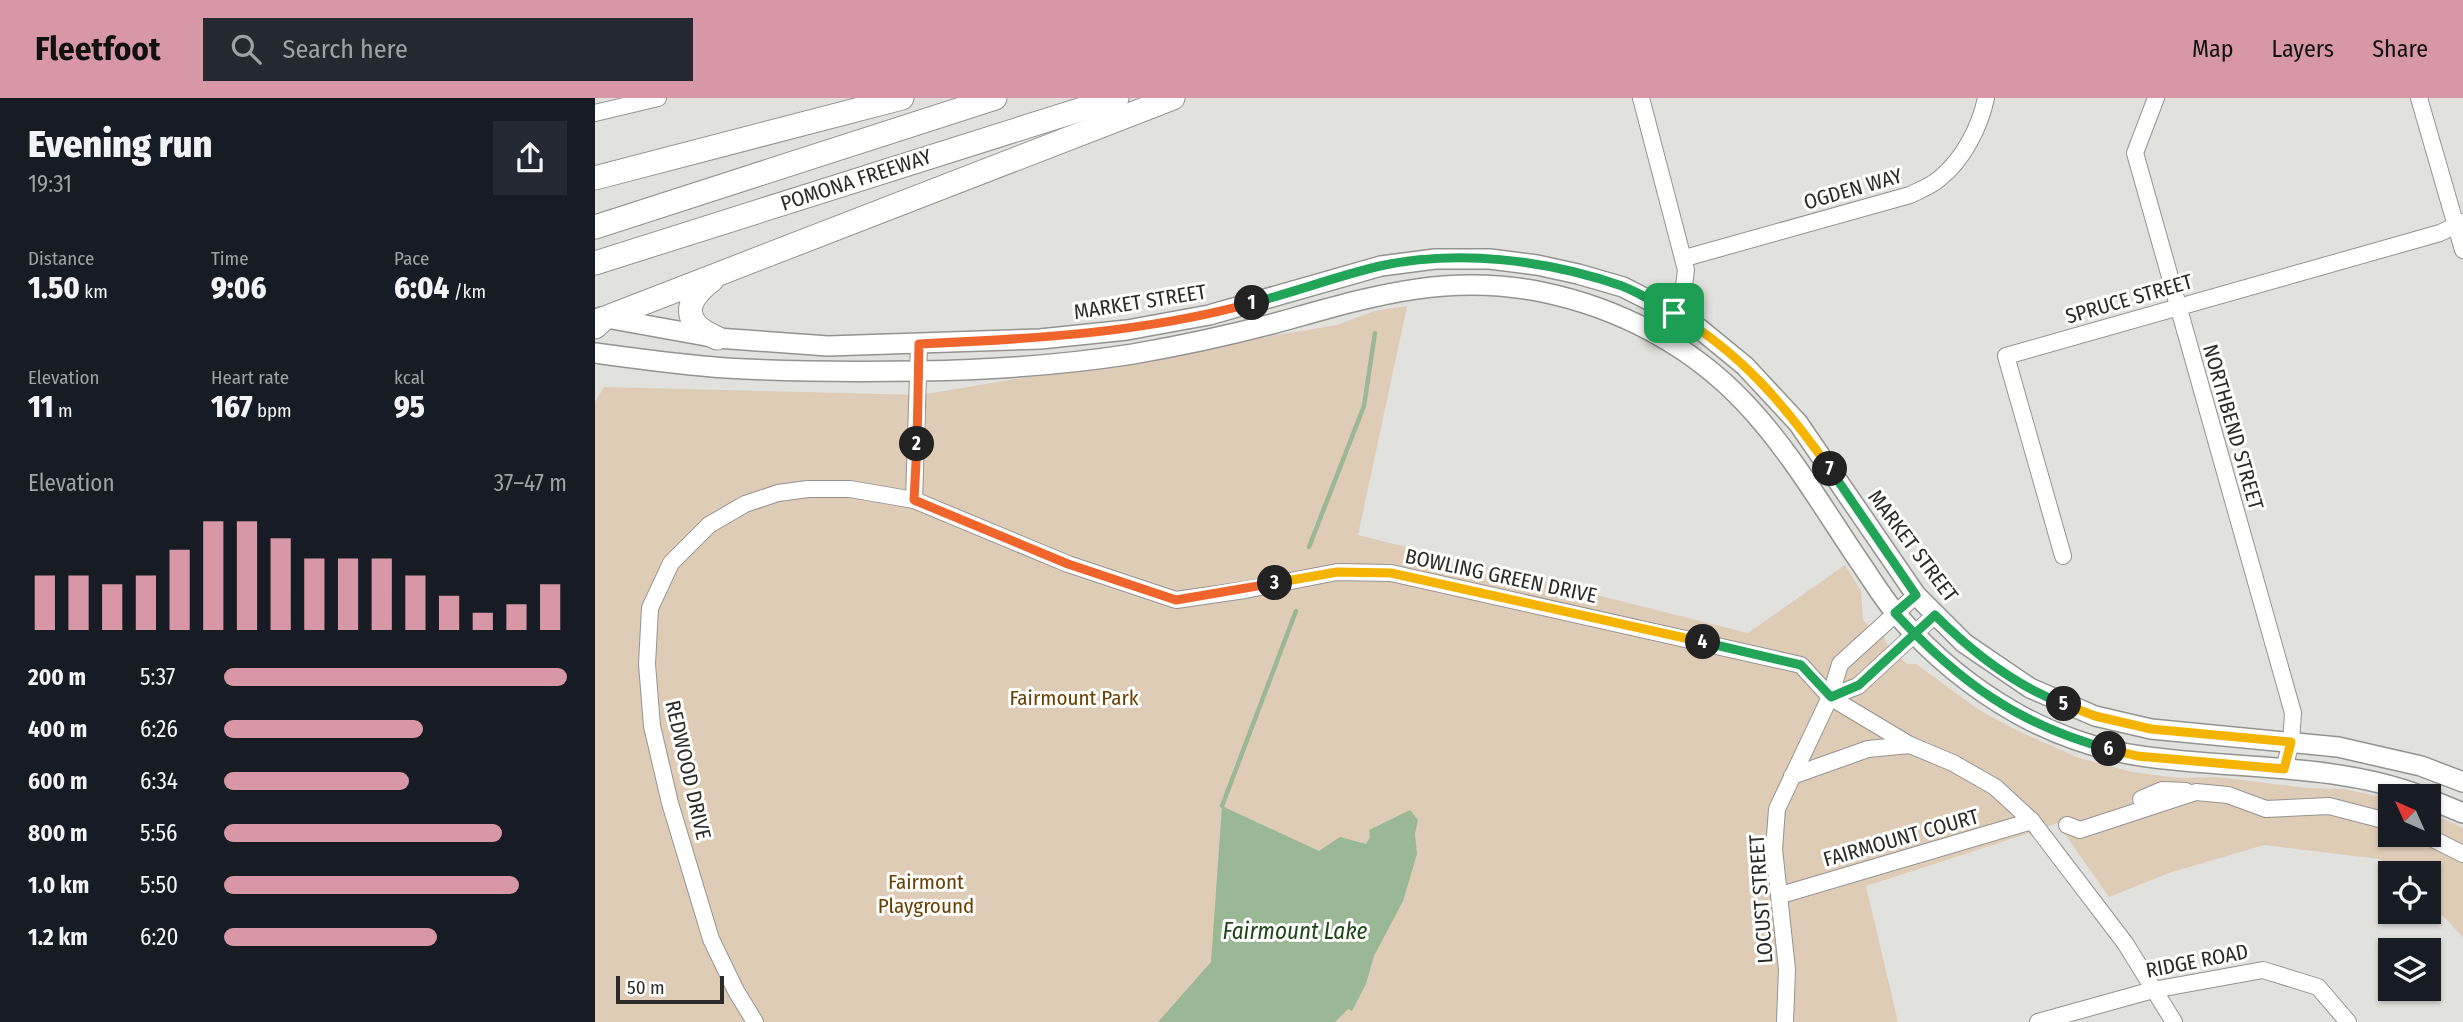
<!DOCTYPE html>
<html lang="en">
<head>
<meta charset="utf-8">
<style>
	body { margin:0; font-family:"Fira Sans Condensed",sans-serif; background:#242831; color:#f1f3f6; height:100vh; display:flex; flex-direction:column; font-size:26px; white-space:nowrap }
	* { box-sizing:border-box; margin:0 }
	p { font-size:23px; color:#9ea1a6 }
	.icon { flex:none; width:38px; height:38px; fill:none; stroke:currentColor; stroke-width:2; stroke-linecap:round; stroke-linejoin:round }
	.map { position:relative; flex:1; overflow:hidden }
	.sheet { display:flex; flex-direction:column; background:#171b24; width:595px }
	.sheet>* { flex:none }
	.needle { width:46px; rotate:315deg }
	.tools { position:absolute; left:1783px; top:686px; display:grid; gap:14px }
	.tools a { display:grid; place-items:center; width:63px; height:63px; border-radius:0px; background:#171b24; box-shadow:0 2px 5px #0004; font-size:35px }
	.scale { position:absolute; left:21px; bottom:18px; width:108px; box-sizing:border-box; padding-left:7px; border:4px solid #2b2b2a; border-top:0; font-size:19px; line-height:24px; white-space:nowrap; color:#2b2b2a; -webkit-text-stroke:5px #fffffe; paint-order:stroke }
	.pin { position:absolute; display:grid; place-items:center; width:60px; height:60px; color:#fff; margin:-30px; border-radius:14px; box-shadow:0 4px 10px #0006 }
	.km { position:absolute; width:35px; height:35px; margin:-18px; border-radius:50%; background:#222; color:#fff; font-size:19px; line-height:35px; text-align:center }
	.round { display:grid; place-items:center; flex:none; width:74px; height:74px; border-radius:0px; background:#242831 }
	.headline { display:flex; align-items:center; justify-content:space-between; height:119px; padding:0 28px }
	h1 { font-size:38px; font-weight:800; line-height:52px }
	.metrics { display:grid; grid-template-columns:repeat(3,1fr); gap:10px; height:119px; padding:7px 28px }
	.metrics div { display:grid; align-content:center }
	.metrics b { font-size:30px; font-weight:800 }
	.metrics small { font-size:19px; font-weight:400 }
	.metrics p { font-size:19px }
	.chart { height:196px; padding:14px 28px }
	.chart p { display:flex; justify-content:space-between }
	.chart svg { width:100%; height:126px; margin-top:7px; stroke:#d797a7; stroke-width:6 }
	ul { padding:0 28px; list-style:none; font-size:23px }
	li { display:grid; grid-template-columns:112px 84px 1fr; align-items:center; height:52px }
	li i { height:18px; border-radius:9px; background:#d797a7 }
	header { display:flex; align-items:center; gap:42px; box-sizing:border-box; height:98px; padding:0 35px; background:#d797a7; color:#111 }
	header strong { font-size:33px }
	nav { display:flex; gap:38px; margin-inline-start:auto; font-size:24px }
	.search { width:490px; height:63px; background:#242831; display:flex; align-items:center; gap:18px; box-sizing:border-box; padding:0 24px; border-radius:0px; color:#9ea1a6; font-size:26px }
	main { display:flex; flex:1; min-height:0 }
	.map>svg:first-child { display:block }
	.green { fill:#dfccb7 }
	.water { fill:#9bb896 }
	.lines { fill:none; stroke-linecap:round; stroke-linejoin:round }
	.stream { stroke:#9bb896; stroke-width:4.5 }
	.minor-casing { stroke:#939391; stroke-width:18 }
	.major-casing { stroke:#939391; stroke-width:22 }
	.highway-casing { stroke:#939391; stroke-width:25 }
	.minor { stroke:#fff; stroke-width:16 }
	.major { stroke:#fff; stroke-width:19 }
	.highway { stroke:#fff; stroke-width:23 }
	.split-1-casing { stroke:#fff; stroke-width:14 }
	.split-2-casing { stroke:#fff; stroke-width:14 }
	.split-3-casing { stroke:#fff; stroke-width:14 }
	.split-4-casing { stroke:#fff; stroke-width:14 }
	.split-5-casing { stroke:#fff; stroke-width:14 }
	.split-6-casing { stroke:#fff; stroke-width:14 }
	.split-7-casing { stroke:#fff; stroke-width:14 }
	.split-8-casing { stroke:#fff; stroke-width:14 }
	.split-1 { stroke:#22a559; stroke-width:9 }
	.split-2 { stroke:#f0652b; stroke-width:9 }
	.split-3 { stroke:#f0652b; stroke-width:9 }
	.split-4 { stroke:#f5b400; stroke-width:9 }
	.split-5 { stroke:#22a559; stroke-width:9 }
	.split-6 { stroke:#f5b400; stroke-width:9 }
	.split-7 { stroke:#22a559; stroke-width:9 }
	.split-8 { stroke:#f5b400; stroke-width:9 }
	.labels { text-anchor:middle; stroke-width:6; stroke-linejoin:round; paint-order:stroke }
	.street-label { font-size:21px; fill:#2b2b2a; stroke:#fffffe }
	.park-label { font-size:21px; fill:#6a4105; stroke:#fffffe }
	.water-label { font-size:23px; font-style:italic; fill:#1d4617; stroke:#fffffe }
</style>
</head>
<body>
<header>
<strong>Fleetfoot</strong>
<div class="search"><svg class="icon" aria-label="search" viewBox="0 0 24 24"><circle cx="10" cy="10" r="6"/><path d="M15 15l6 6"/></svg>Search here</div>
<nav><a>Map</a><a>Layers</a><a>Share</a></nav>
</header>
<main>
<section class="sheet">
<div class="headline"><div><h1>Evening run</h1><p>19:31</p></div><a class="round"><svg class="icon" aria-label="share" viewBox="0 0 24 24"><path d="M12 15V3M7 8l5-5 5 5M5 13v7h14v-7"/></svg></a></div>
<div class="metrics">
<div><p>Distance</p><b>1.50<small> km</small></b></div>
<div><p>Time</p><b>9:06</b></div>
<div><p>Pace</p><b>6:04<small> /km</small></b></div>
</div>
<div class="metrics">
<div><p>Elevation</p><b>11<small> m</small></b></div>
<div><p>Heart rate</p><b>167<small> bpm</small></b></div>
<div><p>kcal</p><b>95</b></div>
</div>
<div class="chart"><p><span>Elevation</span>37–47 m</p>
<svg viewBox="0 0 160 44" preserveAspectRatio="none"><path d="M5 44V25M15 44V25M25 44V28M35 44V25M45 44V16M55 44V6M65 44V6M75 44V12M85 44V19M95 44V19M105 44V19M115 44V25M125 44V32M135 44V38M145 44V35M155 44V28"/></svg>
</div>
<ul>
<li><b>200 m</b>5:37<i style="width:100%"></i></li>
<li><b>400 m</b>6:26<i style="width:58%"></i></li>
<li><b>600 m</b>6:34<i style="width:54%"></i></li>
<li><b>800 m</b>5:56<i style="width:81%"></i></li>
<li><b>1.0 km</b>5:50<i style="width:86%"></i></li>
<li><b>1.2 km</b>6:20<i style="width:62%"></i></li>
</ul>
</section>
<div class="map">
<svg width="1868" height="924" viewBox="0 0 1868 924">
	<rect width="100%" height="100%" fill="#e1e1de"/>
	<path class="green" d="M812,208L763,437L1153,535L1250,467L1266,493L1268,522L1283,537L1289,538L1291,545L1312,566H1321L1384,612L1423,633L1484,660L1537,674L1584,680L1622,679L1711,690L1749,691L1795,701L1796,737H1834V714L1868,730V839L1834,803V775H1803L1785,761L1669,747L1574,775L1514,799L1462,725L1435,735L1271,788L1303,924H0V304L9,289L325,297L742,227L779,213Z"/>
	<path class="water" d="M627,708L724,753L745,739L771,746L775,739L774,732L815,712L823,722L820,736L822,756L808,803L779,858L771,886L757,913L753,911L740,924H563L616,864Z"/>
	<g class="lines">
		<g class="stream">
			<path d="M714,449L769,308L780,235"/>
			<path d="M627,708L701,513"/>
		</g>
		<g class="minor-casing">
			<g id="minor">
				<path d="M1046,0L1091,172L1088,195L1068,239"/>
				<path d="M1561,0L1540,55L1698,615L1696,644L1689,671"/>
				<path d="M1824,0L1868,152"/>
				<path d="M0,15L63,0"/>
				<path d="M1090,160L1315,97C1325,92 1336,88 1344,81C1368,62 1385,29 1391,0"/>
				<path d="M319,402L324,246"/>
				<path d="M1468,458L1411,258L1845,135L1868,124"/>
				<path d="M1235,599L1263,588L1340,517"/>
				<path d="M1197,678L1273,651L1315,647"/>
				<path d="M1546,701L1567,692L1591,693"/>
				<path d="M1472,727L1485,732L1601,694L1633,697L1671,711L1734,708L1796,724"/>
				<path d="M1830,737L1868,756"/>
				<path d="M1186,797L1437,723"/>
				<path d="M160,924L141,893L116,841L75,705L57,628L52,566L55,510L76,465L114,427L150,406L183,395L213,391H255L319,402L473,466L581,502L650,492L742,474L796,475L1206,567L1235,599L1315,647L1358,665L1400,689L1437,723L1530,845L1579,924"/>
				<path d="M1190,924L1192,871L1179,751L1182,711L1235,599L1245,566L1321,497"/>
				<path d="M1443,924L1558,892L1668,872L1723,889L1753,924"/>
			</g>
		</g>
		<g class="major-casing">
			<g id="major">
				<path d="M6,219L122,240L233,248L445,241L532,232L614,217L786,168L840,161H895L942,167L983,176L1028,189L1079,215L1100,227L1150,268L1203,325L1321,497L1369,545L1435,590L1500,618L1556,631L1743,649L1826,668L1868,684"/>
				<path d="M0,255C44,261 87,267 131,270C196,274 260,274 325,273C396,272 467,267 538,256C585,248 631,238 677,226C771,200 848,174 947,194C1024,210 1095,247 1149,304C1193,350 1227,408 1262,460C1276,480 1288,501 1304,519C1337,557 1377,590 1421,615C1458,636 1503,652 1546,658C1639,672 1738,664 1827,698"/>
				<path d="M1834,701L1868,715"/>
			</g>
		</g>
		<g class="highway-casing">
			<g id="highway">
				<path d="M0,80L307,0"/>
				<path d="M0,129L400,0"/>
				<path d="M0,165L522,0"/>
				<path d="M117,182C88,204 87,225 122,240"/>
				<path d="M0,229L10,220L578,0"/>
			</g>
		</g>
		<use href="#minor" class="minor"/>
		<use href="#major" class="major"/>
		<use href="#highway" class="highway"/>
	</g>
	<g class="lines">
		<g class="split-1-casing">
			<path id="split-1" d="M657,205C700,194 742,178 785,168C863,151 953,162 1027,188C1045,195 1062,206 1079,215"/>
		</g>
		<g class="split-2-casing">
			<path id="split-2" d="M322,346L324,246C437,241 548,235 657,205"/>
		</g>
		<g class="split-3-casing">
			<path id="split-3" d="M322,346L319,402L473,466L581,502L680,485"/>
		</g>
		<g class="split-4-casing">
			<path id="split-4" d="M680,485L742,474L796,475L1108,544"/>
		</g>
		<g class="split-5-casing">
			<path id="split-5" d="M1108,544L1206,567L1236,599L1264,587L1340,517C1377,554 1420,588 1469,606"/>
		</g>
		<g class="split-6-casing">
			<path id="split-6" d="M1469,606L1500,618L1556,631L1696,644L1689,671L1542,658L1514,651"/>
		</g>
		<g class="split-7-casing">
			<path id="split-7" d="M1235,371L1321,497L1300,515C1363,583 1423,627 1514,651"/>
		</g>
		<g class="split-8-casing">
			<path id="split-8" d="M1079,215C1147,256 1190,307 1235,371"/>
		</g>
		<use href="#split-1" class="split-1"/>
		<use href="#split-2" class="split-2"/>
		<use href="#split-3" class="split-3"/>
		<use href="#split-4" class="split-4"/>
		<use href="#split-5" class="split-5"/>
		<use href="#split-6" class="split-6"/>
		<use href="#split-7" class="split-7"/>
		<use href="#split-8" class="split-8"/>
	</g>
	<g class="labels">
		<g class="street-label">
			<text transform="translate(261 82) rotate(-18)" y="7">POMONA FREEWAY</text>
			<text transform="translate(1258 91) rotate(-16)" y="7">OGDEN WAY</text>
			<text transform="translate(1534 201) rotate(-16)" y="7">SPRUCE STREET</text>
			<text transform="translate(545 204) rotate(-9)" y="7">MARKET STREET</text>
			<text transform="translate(1638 329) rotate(74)" y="7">NORTHBEND STREET</text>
			<text transform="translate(1318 448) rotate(53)" y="7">MARKET STREET</text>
			<text transform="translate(906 478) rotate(12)" y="7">BOWLING GREEN DRIVE</text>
			<text transform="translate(93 672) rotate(77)" y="7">REDWOOD DRIVE</text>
			<text transform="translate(1306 740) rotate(-16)" y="7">FAIRMOUNT COURT</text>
			<text transform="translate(1166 801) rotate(-94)" y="7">LOCUST STREET</text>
			<text transform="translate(1602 863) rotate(-11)" y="7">RIDGE ROAD</text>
		</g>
		<g class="park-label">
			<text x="479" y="607">Fairmount Park</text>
			<text x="331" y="791">Fairmont<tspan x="331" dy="24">Playground</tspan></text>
		</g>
		<g class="water-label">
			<text x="700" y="841">Fairmount Lake</text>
		</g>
	</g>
</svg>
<div class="tools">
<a><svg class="needle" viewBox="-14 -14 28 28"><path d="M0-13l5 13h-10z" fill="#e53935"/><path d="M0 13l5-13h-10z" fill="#9ea1a6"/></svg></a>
<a><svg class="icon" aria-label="locate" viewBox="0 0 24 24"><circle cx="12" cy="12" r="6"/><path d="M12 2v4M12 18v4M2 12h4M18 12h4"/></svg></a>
<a><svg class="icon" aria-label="layers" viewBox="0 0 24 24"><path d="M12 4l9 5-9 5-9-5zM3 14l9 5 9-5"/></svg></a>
</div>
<div class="scale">50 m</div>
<div class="pin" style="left:1079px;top:215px;background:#1e9e55"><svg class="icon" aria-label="arrive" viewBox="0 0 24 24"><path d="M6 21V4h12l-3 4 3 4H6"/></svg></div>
<b class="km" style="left:657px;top:205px">1</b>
<b class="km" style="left:322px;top:346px">2</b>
<b class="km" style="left:680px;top:485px">3</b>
<b class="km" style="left:1108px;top:544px">4</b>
<b class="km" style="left:1469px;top:606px">5</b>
<b class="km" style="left:1514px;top:651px">6</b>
<b class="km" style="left:1235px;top:371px">7</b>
</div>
</main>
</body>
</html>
